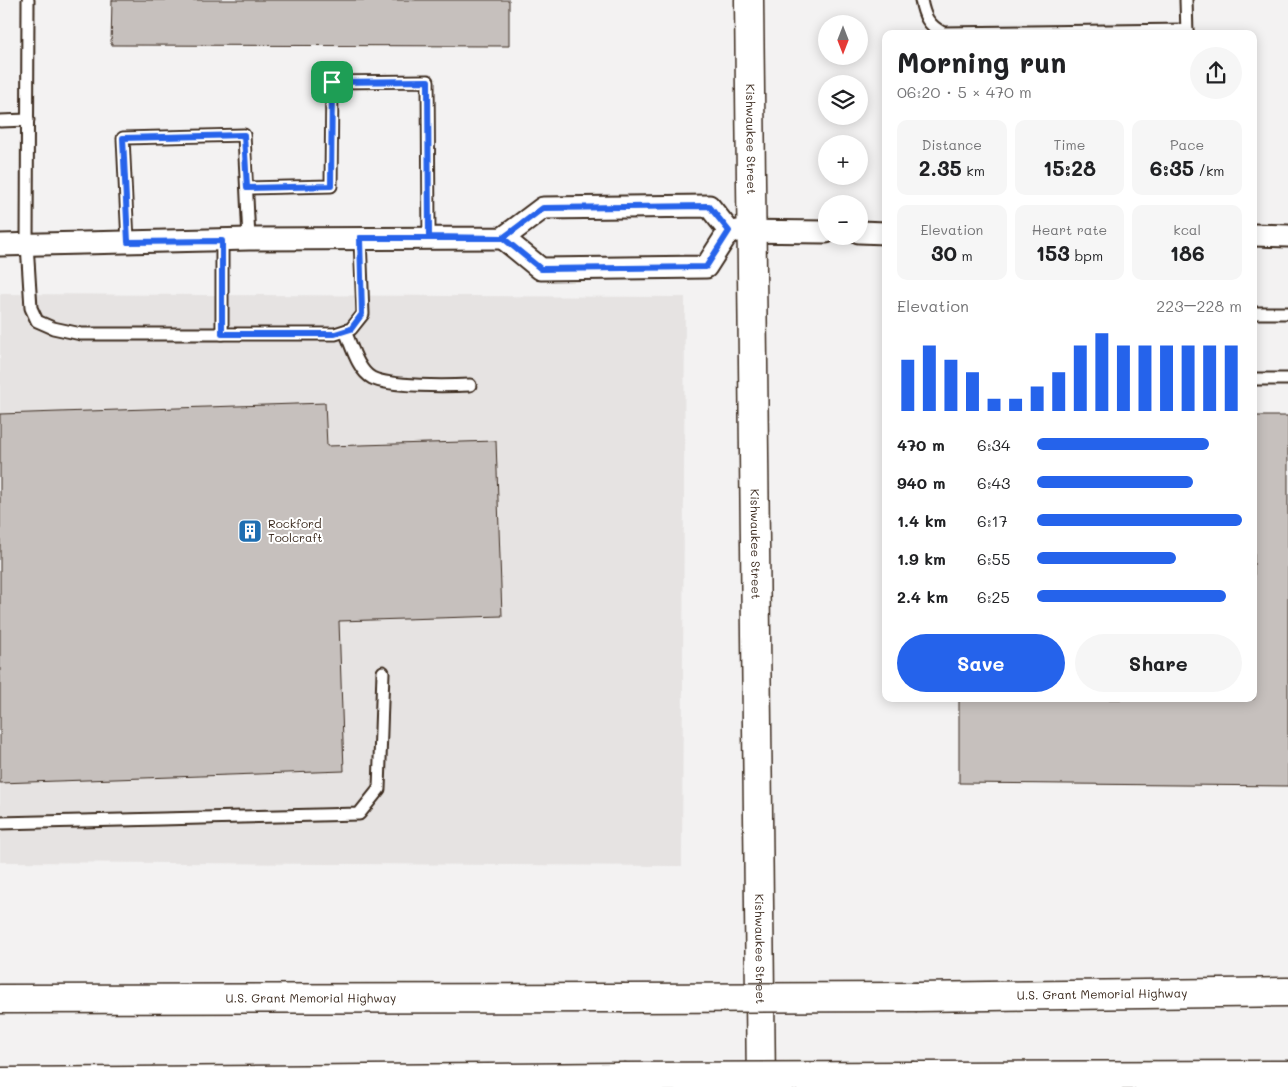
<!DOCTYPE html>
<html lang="en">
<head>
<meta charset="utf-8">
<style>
	body { margin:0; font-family:Mali,sans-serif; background:#f6f6f6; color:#202124; height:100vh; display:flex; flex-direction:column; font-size:19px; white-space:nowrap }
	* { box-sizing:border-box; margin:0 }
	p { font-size:16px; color:#757577 }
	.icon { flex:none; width:28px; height:28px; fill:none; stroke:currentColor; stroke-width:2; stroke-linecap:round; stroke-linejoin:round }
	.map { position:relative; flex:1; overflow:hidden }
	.panel { position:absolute; left:882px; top:30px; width:375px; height:672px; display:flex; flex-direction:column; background:#fff; border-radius:10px; box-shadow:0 2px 12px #0003 }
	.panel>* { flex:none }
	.needle { width:32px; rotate:180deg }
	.tools { position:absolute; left:818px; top:15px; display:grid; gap:10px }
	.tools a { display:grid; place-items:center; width:50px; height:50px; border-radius:50%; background:#fff; box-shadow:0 2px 12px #0003; font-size:25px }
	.pin { position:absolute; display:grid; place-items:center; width:42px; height:42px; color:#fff; margin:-21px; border-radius:10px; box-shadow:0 2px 8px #0006 }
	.round { display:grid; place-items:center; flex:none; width:52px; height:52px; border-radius:26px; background:#f6f6f6 }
	.headline { display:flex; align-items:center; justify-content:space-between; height:85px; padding:0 15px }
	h1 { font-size:28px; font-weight:700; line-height:38px }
	.stats { display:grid; grid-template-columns:repeat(3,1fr); gap:8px; height:85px; padding:5px 15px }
	.stats div { display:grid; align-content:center; border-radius:10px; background:#f6f6f6; text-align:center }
	.stats b { font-size:21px; font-weight:700 }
	.stats small { font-size:14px; font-weight:400 }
	.stats p { font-size:14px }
	.chart { height:140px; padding:10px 15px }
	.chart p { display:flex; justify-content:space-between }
	.chart svg { width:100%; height:90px; margin-top:5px; stroke:#2563eb; stroke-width:6 }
	.action { display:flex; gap:10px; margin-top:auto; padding:10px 15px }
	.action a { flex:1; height:58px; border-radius:30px; background:#2563eb; color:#fff; font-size:20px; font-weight:700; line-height:58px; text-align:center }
	.action a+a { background:#f6f6f6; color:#202124 }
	ul { padding:0 15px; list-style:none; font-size:16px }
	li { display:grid; grid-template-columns:80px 60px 1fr; align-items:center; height:38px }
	li i { height:12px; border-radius:6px; background:#2563eb }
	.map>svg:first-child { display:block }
	.built { fill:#e6e3e2 }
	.building { fill:#c6c0bd; stroke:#3b2a1e }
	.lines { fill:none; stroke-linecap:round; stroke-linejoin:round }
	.service-casing { stroke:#3b2a1e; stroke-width:15 }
	.minor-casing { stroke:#3b2a1e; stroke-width:25 }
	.tertiary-casing { stroke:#3b2a1e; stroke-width:31 }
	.motorway-casing { stroke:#3b2a1e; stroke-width:31 }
	.service { stroke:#fff; stroke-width:11 }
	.minor { stroke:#fff; stroke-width:21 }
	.tertiary { stroke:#fff; stroke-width:28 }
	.motorway { stroke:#fff; stroke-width:28 }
	.motorway-bridge-casing { stroke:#3b2a1e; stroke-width:31; stroke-linecap:butt }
	.motorway-bridge { stroke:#fff; stroke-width:28 }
	.route-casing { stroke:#fff; stroke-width:10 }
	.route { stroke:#2563eb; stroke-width:6 }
	.labels { text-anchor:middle; stroke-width:4; stroke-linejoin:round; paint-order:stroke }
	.street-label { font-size:12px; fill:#3b2a1e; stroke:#fff }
	.poi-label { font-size:12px; fill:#3b2a1e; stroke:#fff; text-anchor:start }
</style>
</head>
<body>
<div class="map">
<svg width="1288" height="1087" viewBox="0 0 1288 1087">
	<rect width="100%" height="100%" fill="#f3f2f2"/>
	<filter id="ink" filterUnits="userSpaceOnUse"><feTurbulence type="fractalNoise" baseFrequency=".02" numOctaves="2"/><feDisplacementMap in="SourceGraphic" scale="10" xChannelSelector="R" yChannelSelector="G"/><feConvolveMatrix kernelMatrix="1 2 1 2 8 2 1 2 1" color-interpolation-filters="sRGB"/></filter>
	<g filter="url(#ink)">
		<path class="built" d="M0,294L685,297L682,866L0,862Z"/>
		<g class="building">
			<path d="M112,0H509V46L111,45Z"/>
			<path d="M325,403L327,446L496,441L502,616L339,621L344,771L0,783V414Z"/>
			<path d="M1254,416H1288V786L959,783V699H1254Z"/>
		</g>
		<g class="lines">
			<g class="service-casing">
				<g id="service">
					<path d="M28,0L27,244L31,308L37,321L53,328L81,334H222"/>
					<path d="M921,0C924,16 928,25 943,33L1187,30"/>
					<path d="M1186,0L1187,34"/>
					<path d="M0,121L28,120"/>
					<path d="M247,188L331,186L332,82L428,81L429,237"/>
					<path d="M222,241V334H335L351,329L363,314L360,238"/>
					<path d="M128,242L123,138L244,135L249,239"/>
					<path d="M1254,313H1288"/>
					<path d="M345,331C351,344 358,371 372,378C390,387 448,386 470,385"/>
					<path d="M1254,379H1288"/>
					<path d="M0,823L359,814L379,789L383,672"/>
				</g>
			</g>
			<g class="minor-casing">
				<g id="minor">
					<path d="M737,231L826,232"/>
					<path d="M859,232L886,233"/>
					<path d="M1254,235L1288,236"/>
					<path d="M503,238L541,269L706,267L729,231"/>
					<path d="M0,245L249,239L503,238L543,208L709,206L729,231"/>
				</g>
			</g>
			<g class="tertiary-casing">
				<g id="tertiary">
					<path id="s1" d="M749,0L761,1087"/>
				</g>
			</g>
			<g class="motorway-casing">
				<g id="motorway">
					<path id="s2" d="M917,997L1288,992"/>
					<path id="s3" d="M0,999L621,998"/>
					<path d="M915,1076L1288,1075"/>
					<path d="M0,1082L623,1077"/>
				</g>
			</g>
			<use href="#service" class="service"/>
			<use href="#minor" class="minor"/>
			<use href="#tertiary" class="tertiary"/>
			<use href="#motorway" class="motorway"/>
			<g class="motorway-bridge-casing">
				<g id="motorway-bridge">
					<path d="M621,998L917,997"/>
					<path d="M623,1077L915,1076"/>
				</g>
			</g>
			<use href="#motorway-bridge" class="motorway-bridge"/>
		</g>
	</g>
	<g class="lines" filter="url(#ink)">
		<g class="route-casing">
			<path id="route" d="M332,82L331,186L247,188L244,135L123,138L128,242L222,241V334H335L351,329L362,314L360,238H503L543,208L709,206L729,231L706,267L541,269L503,238L429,237L428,81L332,82"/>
		</g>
		<use href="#route" class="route"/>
	</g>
	<defs>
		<g id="building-square" transform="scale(1.25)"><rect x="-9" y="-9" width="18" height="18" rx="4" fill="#1f6fb2" stroke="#fff"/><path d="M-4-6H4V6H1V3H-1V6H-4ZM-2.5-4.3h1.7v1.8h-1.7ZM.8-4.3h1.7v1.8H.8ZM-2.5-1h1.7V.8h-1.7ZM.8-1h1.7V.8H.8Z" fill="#fff"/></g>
	</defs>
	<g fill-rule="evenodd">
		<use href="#building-square" x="250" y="531"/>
	</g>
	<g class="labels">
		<g class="street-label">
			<text dy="4" stroke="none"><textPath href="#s1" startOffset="139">Kishwaukee Street</textPath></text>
			<text dy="4" stroke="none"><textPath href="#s1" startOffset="544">Kishwaukee Street</textPath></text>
			<text dy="4" stroke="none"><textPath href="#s1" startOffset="949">Kishwaukee Street</textPath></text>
			<text dy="4" stroke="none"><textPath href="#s2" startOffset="185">U.S. Grant Memorial Highway</textPath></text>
			<text dy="4" stroke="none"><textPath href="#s3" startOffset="311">U.S. Grant Memorial Highway</textPath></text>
		</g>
		<g class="poi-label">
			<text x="268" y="528">Rockford<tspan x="268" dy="14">Toolcraft</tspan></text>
		</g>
	</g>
</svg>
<div class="tools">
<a><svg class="needle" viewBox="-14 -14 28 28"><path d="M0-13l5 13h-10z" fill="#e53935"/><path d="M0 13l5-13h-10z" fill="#757577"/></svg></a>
<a><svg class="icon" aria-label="layers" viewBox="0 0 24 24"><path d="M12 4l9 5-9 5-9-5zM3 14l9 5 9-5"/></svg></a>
<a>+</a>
<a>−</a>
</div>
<div class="pin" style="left:332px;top:82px;background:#1e9e55"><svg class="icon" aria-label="arrive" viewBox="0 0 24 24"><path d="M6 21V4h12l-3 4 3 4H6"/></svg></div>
<section class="panel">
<div class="headline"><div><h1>Morning run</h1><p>06:20 · 5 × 470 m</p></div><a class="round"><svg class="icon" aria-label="share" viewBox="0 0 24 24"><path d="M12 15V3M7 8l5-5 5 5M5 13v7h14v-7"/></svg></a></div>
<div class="stats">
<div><p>Distance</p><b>2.35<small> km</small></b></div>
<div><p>Time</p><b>15:28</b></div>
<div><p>Pace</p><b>6:35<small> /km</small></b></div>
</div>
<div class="stats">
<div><p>Elevation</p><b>30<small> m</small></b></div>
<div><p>Heart rate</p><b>153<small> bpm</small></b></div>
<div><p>kcal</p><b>186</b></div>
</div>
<div class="chart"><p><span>Elevation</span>223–228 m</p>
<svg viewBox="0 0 160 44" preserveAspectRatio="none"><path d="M5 44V19M15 44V12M25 44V19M35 44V25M45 44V38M55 44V38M65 44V32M75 44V25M85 44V12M95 44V6M105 44V12M115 44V12M125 44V12M135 44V12M145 44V12M155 44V12"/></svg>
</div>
<ul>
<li><b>470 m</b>6:34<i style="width:84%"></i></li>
<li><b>940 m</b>6:43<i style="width:76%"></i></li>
<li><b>1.4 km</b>6:17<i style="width:100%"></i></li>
<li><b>1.9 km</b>6:55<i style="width:68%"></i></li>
<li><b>2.4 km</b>6:25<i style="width:92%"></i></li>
</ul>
<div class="action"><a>Save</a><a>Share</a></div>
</section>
</div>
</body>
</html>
